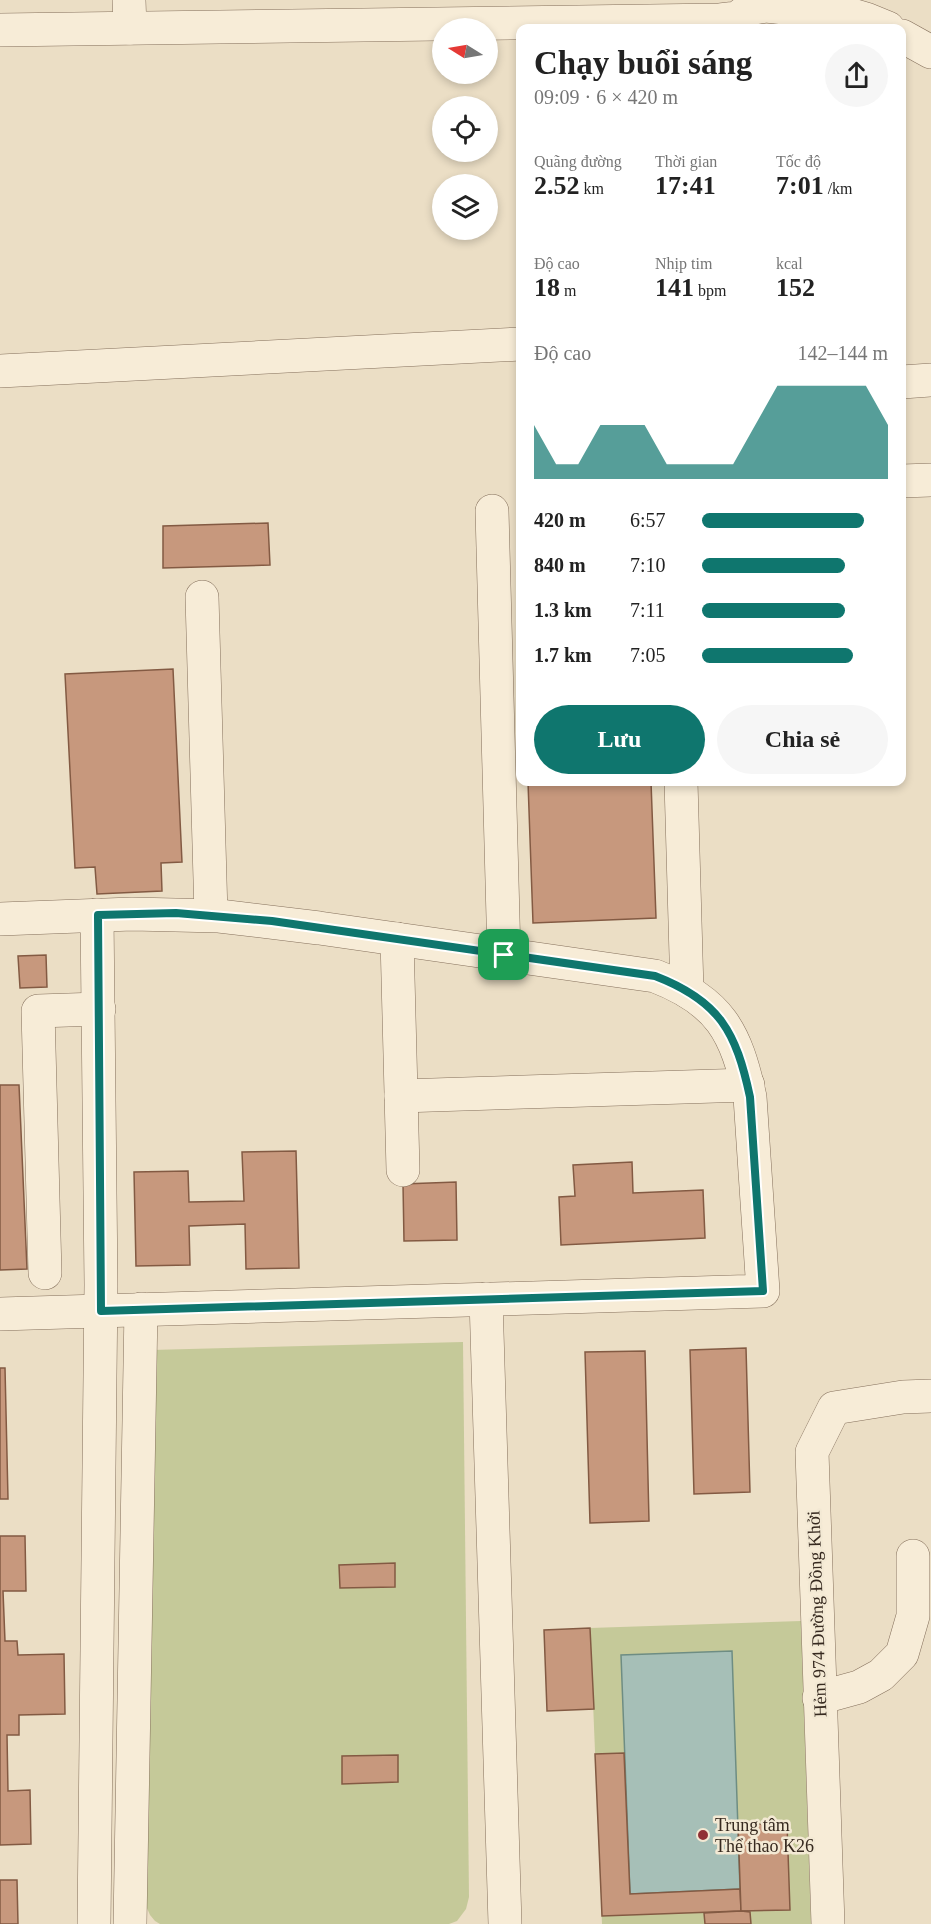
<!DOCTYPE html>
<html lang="vi">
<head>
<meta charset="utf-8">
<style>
	body { margin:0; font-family:Georgia,serif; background:#f6f6f6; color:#222; height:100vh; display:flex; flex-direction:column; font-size:22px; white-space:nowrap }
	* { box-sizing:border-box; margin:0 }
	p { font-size:20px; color:#767676 }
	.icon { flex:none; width:33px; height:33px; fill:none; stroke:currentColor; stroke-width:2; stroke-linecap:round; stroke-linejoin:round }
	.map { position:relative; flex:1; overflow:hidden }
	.panel { position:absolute; left:516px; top:24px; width:390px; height:762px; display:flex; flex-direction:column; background:#fff; border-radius:12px; box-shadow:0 3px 9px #0003 }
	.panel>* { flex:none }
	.needle { width:39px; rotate:281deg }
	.buttons { position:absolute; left:432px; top:18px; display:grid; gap:12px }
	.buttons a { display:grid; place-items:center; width:66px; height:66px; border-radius:50%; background:#fff; box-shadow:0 3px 9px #0003; font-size:30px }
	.pin { position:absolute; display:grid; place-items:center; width:51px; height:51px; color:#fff; margin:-26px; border-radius:12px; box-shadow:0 3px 9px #0006 }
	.round { display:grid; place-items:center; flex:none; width:63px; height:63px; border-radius:32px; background:#f6f6f6 }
	.overview { display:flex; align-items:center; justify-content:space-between; height:102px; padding:0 18px }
	h1 { font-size:33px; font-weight:700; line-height:45px }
	.stats { display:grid; grid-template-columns:repeat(3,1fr); gap:9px; height:102px; padding:6px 18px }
	.stats div { display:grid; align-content:center }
	.stats b { font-size:26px; font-weight:700 }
	.stats small { font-size:16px; font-weight:400 }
	.stats p { font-size:16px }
	.chart { height:168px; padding:12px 18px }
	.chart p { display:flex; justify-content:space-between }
	.chart svg { width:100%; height:108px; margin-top:6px; fill:#0f766e; opacity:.7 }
	.primary-button { display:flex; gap:12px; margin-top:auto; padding:12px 18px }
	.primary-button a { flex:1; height:69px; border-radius:36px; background:#0f766e; color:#fff; font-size:24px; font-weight:700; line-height:69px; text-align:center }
	.primary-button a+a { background:#f6f6f6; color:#222 }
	ul { padding:0 18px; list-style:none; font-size:20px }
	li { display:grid; grid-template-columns:96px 72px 1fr; align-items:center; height:45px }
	li i { height:15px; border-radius:8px; background:#0f766e }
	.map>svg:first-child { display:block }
	.green { fill:#c5c999 }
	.water { fill:#a6bfb7; stroke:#6e8d83; stroke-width:1.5 }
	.building { fill:#c7987d; stroke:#835a43; stroke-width:1.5 }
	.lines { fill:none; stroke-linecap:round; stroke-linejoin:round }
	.minor-casing { stroke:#85705c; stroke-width:34 }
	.minor { stroke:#f7ecd7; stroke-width:33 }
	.route-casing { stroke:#fff; stroke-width:12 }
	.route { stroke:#0f766e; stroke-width:8 }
	.poi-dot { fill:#903035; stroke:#f3e9d4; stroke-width:2 }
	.labels { text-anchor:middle; stroke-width:5; stroke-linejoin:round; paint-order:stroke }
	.street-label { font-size:18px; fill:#36291f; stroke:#f3e9d4 }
	.poi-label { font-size:18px; fill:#36291f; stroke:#f3e9d4; text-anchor:start }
</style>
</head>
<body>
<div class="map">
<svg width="931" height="1924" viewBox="0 0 931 1924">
	<rect width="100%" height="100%" fill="#ebdec5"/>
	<g class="green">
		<path d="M463,1342L469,1897L466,1909L457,1921L449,1924H160L155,1921L150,1915L146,1906L151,1350Z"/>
		<path d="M801,1621L811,1924H602L590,1628Z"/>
	</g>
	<path class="water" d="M732,1651L740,1889L630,1894L621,1655Z"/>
	<g class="building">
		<path d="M517,516H520V595Z"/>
		<path d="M268,523L270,565L163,568V526Z"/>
		<path d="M173,669L182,862L161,863L162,891L97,894L95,867L75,868L65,674Z"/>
		<path d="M528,782H651L656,918L533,923Z"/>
		<path d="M46,955L47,987L20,988L18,956Z"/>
		<path d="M0,1085H19L27,1269L0,1270Z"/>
		<path d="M296,1151L299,1268L246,1269L245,1224L189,1226L190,1265L136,1266L134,1172L188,1171L189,1202L244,1201L242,1152Z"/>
		<path d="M632,1162L633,1193L703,1190L705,1238L561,1245L559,1197L575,1196L573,1165Z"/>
		<path d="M456,1182L457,1240L404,1241L403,1184Z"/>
		<path d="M746,1348L750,1492L694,1494L690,1350Z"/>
		<path d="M645,1351L649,1521L590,1523L585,1352Z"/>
		<path d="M0,1368H5L8,1499H0Z"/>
		<path d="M0,1536H25L26,1591H3L5,1641H17L18,1655L64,1654L65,1714L19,1715V1735H7L8,1791L30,1790L31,1844L0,1845Z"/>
		<path d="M395,1563V1587L340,1588L339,1565Z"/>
		<path d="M590,1628L594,1709L547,1711L544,1630Z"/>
		<path d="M624,1753L630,1894L740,1889L741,1911L602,1916L595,1754Z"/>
		<path d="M398,1755V1782L342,1784V1756Z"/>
		<path d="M787,1823L790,1910L741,1911L738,1825Z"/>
		<path d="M0,1880H17L18,1924H0Z"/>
		<path d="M741,1911L750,1912L751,1924H705L704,1913Z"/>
	</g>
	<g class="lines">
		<g class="minor-casing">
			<g id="minor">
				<path d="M129,0L130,28"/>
				<path d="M0,30L720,20L737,18L749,9L766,6L852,15L866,19L888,28"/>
				<path d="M902,36L931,52"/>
				<path d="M0,371L520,344"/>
				<path d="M902,382L931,380"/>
				<path d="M902,481L931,480"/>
				<path d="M492,511L504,955"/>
				<path d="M202,597L211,915"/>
				<path d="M681,782L687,991"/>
				<path d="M0,919L132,914L219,916L319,928L655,976C720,1001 736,1032 750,1097L763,1291L0,1314"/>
				<path d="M397,939L403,1170"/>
				<path d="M401,1096L748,1085"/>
				<path d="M45,1273L38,1011L99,1009"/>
				<path d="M486,1299L505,1924"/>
				<path d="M819,1698L859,1687L881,1675L902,1654L913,1616V1556"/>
				<path d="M94,1924L101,1285L97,915"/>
				<path d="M130,1924L141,1309"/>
				<path d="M828,1924L812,1452L834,1408L903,1397L931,1396"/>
			</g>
		</g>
		<use href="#minor" class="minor"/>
	</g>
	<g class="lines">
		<g class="route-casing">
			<path id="route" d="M176,913L272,921L655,976C720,1001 736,1032 750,1097L763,1291L101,1311L98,915Z"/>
		</g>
		<use href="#route" class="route"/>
	</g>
	<circle class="poi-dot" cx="703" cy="1835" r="6"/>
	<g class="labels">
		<g class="street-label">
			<text transform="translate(817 1614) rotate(-92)" y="6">Hẻm 974 Đường Đồng Khởi</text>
		</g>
		<g class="poi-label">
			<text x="715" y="1831">Trung tâm<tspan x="715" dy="21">Thể thao K26</tspan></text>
		</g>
	</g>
</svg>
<div class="buttons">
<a><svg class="needle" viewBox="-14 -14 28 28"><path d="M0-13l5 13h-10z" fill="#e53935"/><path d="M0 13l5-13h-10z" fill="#767676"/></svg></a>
<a><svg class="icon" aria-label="locate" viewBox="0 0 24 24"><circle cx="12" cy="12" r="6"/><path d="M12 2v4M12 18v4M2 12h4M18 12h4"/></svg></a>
<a><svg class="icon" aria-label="layers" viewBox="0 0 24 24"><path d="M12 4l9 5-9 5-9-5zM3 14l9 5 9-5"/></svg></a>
</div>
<div class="pin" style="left:504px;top:955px;background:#1e9e55"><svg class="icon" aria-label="arrive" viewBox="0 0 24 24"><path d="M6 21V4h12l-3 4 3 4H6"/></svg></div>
<section class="panel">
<div class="overview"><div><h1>Chạy buổi sáng</h1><p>09:09 · 6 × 420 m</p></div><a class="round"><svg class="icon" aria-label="share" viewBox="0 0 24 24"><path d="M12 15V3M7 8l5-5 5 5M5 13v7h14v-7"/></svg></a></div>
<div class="stats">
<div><p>Quãng đường</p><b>2.52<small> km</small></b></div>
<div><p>Thời gian</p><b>17:41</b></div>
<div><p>Tốc độ</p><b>7:01<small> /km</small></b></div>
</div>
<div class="stats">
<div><p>Độ cao</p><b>18<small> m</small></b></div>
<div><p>Nhịp tim</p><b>141<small> bpm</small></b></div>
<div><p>kcal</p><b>152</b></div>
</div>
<div class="chart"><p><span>Độ cao</span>142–144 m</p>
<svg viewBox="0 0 160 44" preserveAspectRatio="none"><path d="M0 44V22L10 38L20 38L30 22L40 22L50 22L60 38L70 38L80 38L90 38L100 22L110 6L120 6L130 6L140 6L150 6L160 22V44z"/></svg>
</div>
<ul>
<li><b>420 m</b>6:57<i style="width:87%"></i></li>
<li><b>840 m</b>7:10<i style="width:77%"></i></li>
<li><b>1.3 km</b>7:11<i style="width:77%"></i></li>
<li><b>1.7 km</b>7:05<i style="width:81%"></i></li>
</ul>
<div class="primary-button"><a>Lưu</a><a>Chia sẻ</a></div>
</section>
</div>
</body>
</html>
